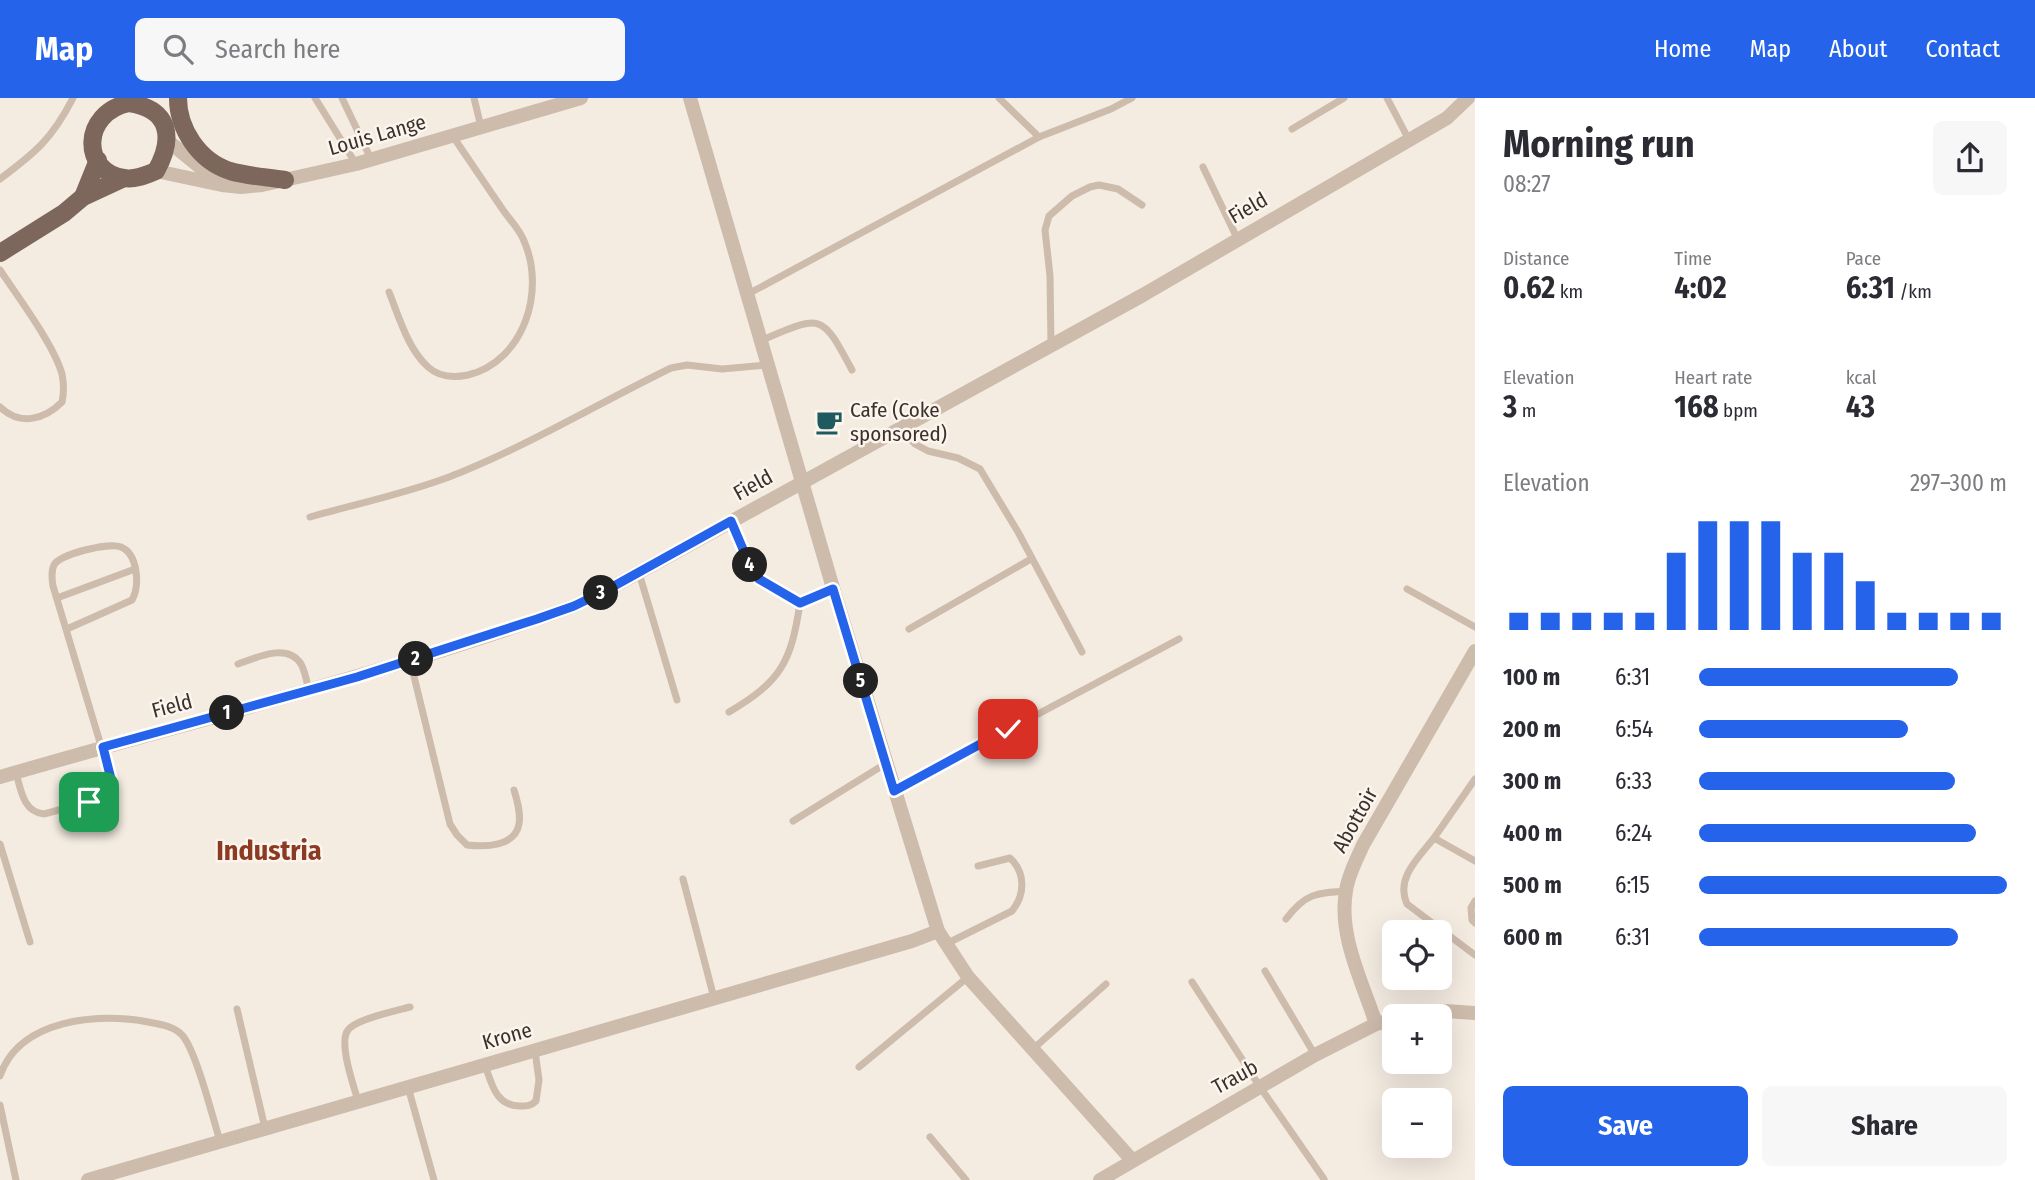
<!DOCTYPE html>
<html lang="en">
<head>
<meta charset="utf-8">
<style>
	body { margin:0; font-family:"Fira Sans Condensed",sans-serif; background:#f7f7f7; color:#2b2b33; height:100vh; display:flex; flex-direction:column; font-size:26px; white-space:nowrap }
	* { box-sizing:border-box; margin:0 }
	p { font-size:23px; color:#7c7c81 }
	.icon { flex:none; width:38px; height:38px; fill:none; stroke:currentColor; stroke-width:2; stroke-linecap:round; stroke-linejoin:round }
	.map { position:relative; flex:1; overflow:hidden }
	.panel { display:flex; flex-direction:column; background:#fff; width:560px }
	.panel>* { flex:none }
	.controls { position:absolute; left:1382px; top:822px; display:grid; gap:14px }
	.controls a { display:grid; place-items:center; width:70px; height:70px; border-radius:10px; background:#fff; box-shadow:0 7px 28px #0002; font-size:35px }
	.pin { position:absolute; display:grid; place-items:center; width:60px; height:60px; color:#fff; margin:-30px; border-radius:14px; box-shadow:0 4px 10px #0006 }
	.km { position:absolute; width:35px; height:35px; margin:-18px; border-radius:50%; background:#222; color:#fff; font-size:19px; line-height:35px; text-align:center }
	.round { display:grid; place-items:center; flex:none; width:74px; height:74px; border-radius:10px; background:#f7f7f7 }
	.overview { display:flex; align-items:center; justify-content:space-between; height:119px; padding:0 28px }
	h1 { font-size:38px; font-weight:700; line-height:52px }
	.metrics { display:grid; grid-template-columns:repeat(3,1fr); gap:10px; height:119px; padding:7px 28px }
	.metrics div { display:grid; align-content:center }
	.metrics b { font-size:30px; font-weight:700 }
	.metrics small { font-size:19px; font-weight:400 }
	.metrics p { font-size:19px }
	.chart { height:196px; padding:14px 28px }
	.chart p { display:flex; justify-content:space-between }
	.chart svg { width:100%; height:126px; margin-top:7px; stroke:#2563eb; stroke-width:6 }
	.cta { display:flex; gap:14px; margin-top:auto; padding:14px 28px }
	.cta a { flex:1; height:80px; border-radius:10px; background:#2563eb; color:#fff; font-size:28px; font-weight:700; line-height:80px; text-align:center }
	.cta a+a { background:#f7f7f7; color:#2b2b33 }
	ul { padding:0 28px; list-style:none; font-size:23px }
	li { display:grid; grid-template-columns:112px 84px 1fr; align-items:center; height:52px }
	li i { height:18px; border-radius:9px; background:#2563eb }
	header { display:flex; align-items:center; gap:42px; box-sizing:border-box; height:98px; padding:0 35px; background:#2563eb; color:#fff }
	header strong { font-size:33px }
	nav { display:flex; gap:38px; margin-inline-start:auto; font-size:24px }
	.search { width:490px; height:63px; background:#f7f7f7; display:flex; align-items:center; gap:18px; box-sizing:border-box; padding:0 24px; border-radius:10px; color:#7c7c81; font-size:26px }
	main { display:flex; flex:1; min-height:0 }
	.map>svg:first-child { display:block }
	.lines { fill:none; stroke-linecap:round; stroke-linejoin:round }
	.service { stroke:#cdbbac; stroke-width:7 }
	.minor { stroke:#cdbbac; stroke-width:14 }
	.primary { stroke:#7d675c; stroke-width:18 }
	.route-casing { stroke:#fff; stroke-width:14 }
	.route { stroke:#2563eb; stroke-width:9 }
	.labels { text-anchor:middle; stroke-width:5; stroke-linejoin:round; paint-order:stroke }
	.street-label { font-size:21px; fill:#3b302b; stroke:#fbf5ee }
	.poi-label { font-size:21px; fill:#3b302b; stroke:#fbf5ee; text-anchor:start }
	.district-label { font-size:28px; font-weight:bold; fill:#8c3b22; stroke:#fbf5ee }
</style>
</head>
<body>
<header>
<strong>Map</strong>
<div class="search"><svg class="icon" aria-label="search" viewBox="0 0 24 24"><circle cx="10" cy="10" r="6"/><path d="M15 15l6 6"/></svg>Search here</div>
<nav><a>Home</a><a>Map</a><a>About</a><a>Contact</a></nav>
</header>
<main>
<div class="map">
<svg width="1475" height="1082" viewBox="0 0 1475 1082">
	<rect width="100%" height="100%" fill="#f4ebe1"/>
	<g class="lines">
		<g class="service">
			<path d="M315,0L356,66"/>
			<path d="M342,0L371,61"/>
			<path d="M474,0L481,29"/>
			<path d="M999,0L1039,39"/>
			<path d="M1387,0L1409,42"/>
			<path d="M1292,31L1344,0"/>
			<path d="M1203,69L1237,140"/>
			<path d="M0,81C36,54 52,41 73,0"/>
			<path d="M0,172C18,199 54,247 62,276C64,286 64,295 62,304C44,322 20,328 0,309"/>
			<path d="M389,194C399,219 408,251 428,269C439,279 454,280 468,277C524,263 546,193 524,143C520,132 510,122 503,112C486,87 469,62 452,37"/>
			<path d="M748,196L1039,39L1111,11L1132,0"/>
			<path d="M762,242C822,217 821,214 852,272"/>
			<path d="M1051,247L1050,178L1045,132L1049,118L1072,98L1090,89L1099,87L1118,91L1142,107"/>
			<path d="M901,331L915,346L928,353L958,360L980,371L1018,434L1082,554"/>
			<path d="M310,419C356,406 404,396 449,379C526,349 597,306 671,270L687,267L722,271L767,267"/>
			<path d="M732,424L751,470L759,481L800,505L833,490"/>
			<path d="M639,475L677,602"/>
			<path d="M1407,491L1475,529"/>
			<path d="M57,500L135,471"/>
			<path d="M909,531L1031,461"/>
			<path d="M410,562L450,726L457,737L467,747C485,749 515,749 519,726C521,715 517,702 514,692"/>
			<path d="M238,566C256,560 287,544 301,566C305,573 307,584 309,593"/>
			<path d="M729,614C781,583 791,565 800,505"/>
			<path d="M16,675C21,692 23,714 44,716L89,704L103,697L111,681L53,488C52,482 51,473 54,467C60,456 109,444 121,449C138,456 140,488 132,502L67,531"/>
			<path d="M1475,681L1434,740L1475,763"/>
			<path d="M895,692L1179,541"/>
			<path d="M793,723L885,666"/>
			<path d="M1434,740C1419,759 1395,780 1407,806L1475,857"/>
			<path d="M0,746L30,844"/>
			<path d="M683,781L714,900"/>
			<path d="M1475,803L1471,810L1472,822L1475,825"/>
			<path d="M1286,821C1305,796 1315,795 1346,793"/>
			<path d="M946,846L1012,813C1025,797 1026,775 1010,760L978,768"/>
			<path d="M1265,873L1315,957"/>
			<path d="M1192,884L1260,989L1324,1081"/>
			<path d="M237,911L265,1030"/>
			<path d="M1033,951L1106,886"/>
			<path d="M485,967C492,987 496,1008 520,1008C527,1008 531,1008 536,1003L539,982L535,953"/>
			<path d="M859,969L968,879"/>
			<path d="M0,978C19,921 99,914 148,924C159,926 174,928 182,937C196,952 213,1021 220,1043"/>
			<path d="M408,989L434,1082"/>
			<path d="M358,1003C354,988 338,945 348,932C356,921 395,913 410,909"/>
			<path d="M0,1007L16,1082"/>
			<path d="M930,1039L966,1082"/>
		</g>
		<g class="minor">
			<path d="M690,0L833,490L938,833L968,879L1132,1062"/>
			<path d="M168,43L221,86"/>
			<path d="M156,73L222,87L241,89L262,87L356,66L581,0"/>
			<path d="M0,679C192,623 386,576 574,508L605,493L1143,197L1447,20L1468,0"/>
			<path d="M1403,919L1445,913L1475,915"/>
			<path d="M1376,926C1363,885 1338,838 1346,793C1348,777 1357,761 1363,747L1475,553"/>
			<path d="M88,1082L912,843L938,833"/>
			<path d="M1100,1082L1315,957L1376,926L1395,921"/>
		</g>
		<g class="primary">
			<path d="M178,0C178,31 199,63 230,73C247,78 267,79 285,82"/>
			<path d="M129,5C171,11 174,41 156,73C146,77 135,82 124,80C81,74 81,15 129,5Z"/>
			<path d="M83,99L98,62"/>
			<path d="M0,155L64,115L83,99L124,80"/>
		</g>
	</g>
	<g class="lines">
		<g class="route-casing">
			<path id="route" d="M89,704L103,698L111,681L103,649L357,579L537,521L574,508L605,493L731,423L751,470L759,481L800,505L833,491L894,693L1008,631"/>
		</g>
		<use href="#route" class="route"/>
	</g>
	<defs>
		<g id="cafe-bare" transform="scale(2.1)"><path d="M-5.5-4.5H6V0H3Q3 3.5 0 3.5H-2.5Q-5.5 3.5-5.5 0ZM3-3.2v2h1.7v-2ZM-6 4.5H4V6H-6Z" fill="#1f5a5e" stroke="#fbf5ee" stroke-width="2.5" paint-order="stroke"/></g>
	</defs>
	<g fill-rule="evenodd">
		<use href="#cafe-bare" x="829" y="324"/>
	</g>
	<g class="labels">
		<g class="street-label">
			<text transform="translate(377 37) rotate(-16)" y="7">Louis Lange</text>
			<text transform="translate(1248 110) rotate(-30)" y="7">Field</text>
			<text transform="translate(753 387) rotate(-29)" y="7">Field</text>
			<text transform="translate(172 608) rotate(-15)" y="7">Field</text>
			<text transform="translate(1355 722) rotate(-61)" y="7">Abottoir</text>
			<text transform="translate(507 938) rotate(-16)" y="7">Krone</text>
			<text transform="translate(1235 979) rotate(-29)" y="7">Traub</text>
		</g>
		<g class="poi-label">
			<text x="850" y="319">Cafe (Coke<tspan x="850" dy="24">sponsored)</tspan></text>
		</g>
		<g class="district-label">
			<text x="269" y="762">Industria</text>
		</g>
	</g>
</svg>
<div class="controls">
<a><svg class="icon" aria-label="locate" viewBox="0 0 24 24"><circle cx="12" cy="12" r="6"/><path d="M12 2v4M12 18v4M2 12h4M18 12h4"/></svg></a>
<a>+</a>
<a>−</a>
</div>
<div class="pin" style="left:89px;top:704px;background:#1e9e55"><svg class="icon" aria-label="arrive" viewBox="0 0 24 24"><path d="M6 21V4h12l-3 4 3 4H6"/></svg></div>
<div class="pin" style="left:1008px;top:631px;background:#d93025"><svg class="icon" aria-label="check" viewBox="0 0 24 24"><path d="M5 12l5 5 9-10"/></svg></div>
<b class="km" style="left:227px;top:615px">1</b>
<b class="km" style="left:416px;top:561px">2</b>
<b class="km" style="left:601px;top:495px">3</b>
<b class="km" style="left:750px;top:467px">4</b>
<b class="km" style="left:861px;top:583px">5</b>
</div>
<section class="panel">
<div class="overview"><div><h1>Morning run</h1><p>08:27</p></div><a class="round"><svg class="icon" aria-label="share" viewBox="0 0 24 24"><path d="M12 15V3M7 8l5-5 5 5M5 13v7h14v-7"/></svg></a></div>
<div class="metrics">
<div><p>Distance</p><b>0.62<small> km</small></b></div>
<div><p>Time</p><b>4:02</b></div>
<div><p>Pace</p><b>6:31<small> /km</small></b></div>
</div>
<div class="metrics">
<div><p>Elevation</p><b>3<small> m</small></b></div>
<div><p>Heart rate</p><b>168<small> bpm</small></b></div>
<div><p>kcal</p><b>43</b></div>
</div>
<div class="chart"><p><span>Elevation</span>297–300 m</p>
<svg viewBox="0 0 160 44" preserveAspectRatio="none"><path d="M5 44V38M15 44V38M25 44V38M35 44V38M45 44V38M55 44V17M65 44V6M75 44V6M85 44V6M95 44V17M105 44V17M115 44V27M125 44V38M135 44V38M145 44V38M155 44V38"/></svg>
</div>
<ul>
<li><b>100 m</b>6:31<i style="width:84%"></i></li>
<li><b>200 m</b>6:54<i style="width:68%"></i></li>
<li><b>300 m</b>6:33<i style="width:83%"></i></li>
<li><b>400 m</b>6:24<i style="width:90%"></i></li>
<li><b>500 m</b>6:15<i style="width:100%"></i></li>
<li><b>600 m</b>6:31<i style="width:84%"></i></li>
</ul>
<div class="cta"><a>Save</a><a>Share</a></div>
</section>
</main>
</body>
</html>
